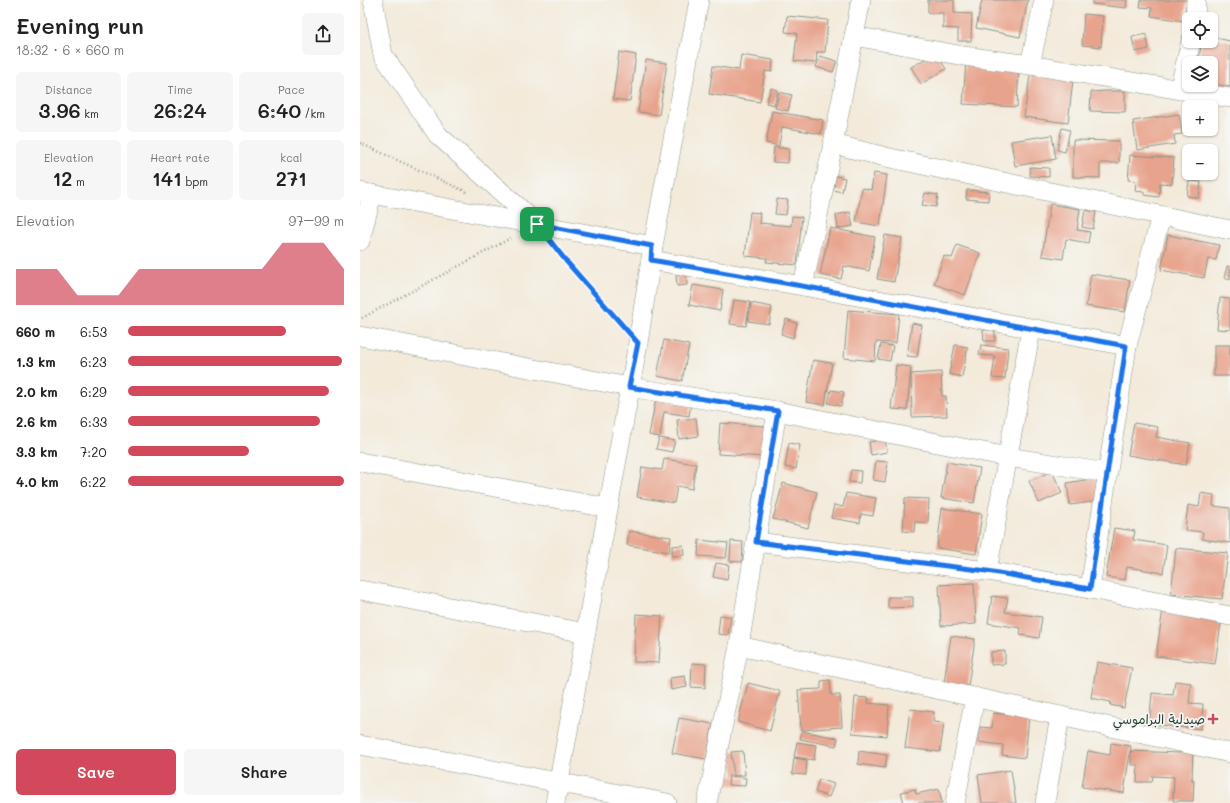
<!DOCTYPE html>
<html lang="en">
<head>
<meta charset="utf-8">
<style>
	body { margin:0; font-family:Mali,"Playpen Sans Arabic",sans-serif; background:#f6f6f6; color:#202124; height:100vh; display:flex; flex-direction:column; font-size:15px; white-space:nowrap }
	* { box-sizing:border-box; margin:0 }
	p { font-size:13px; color:#757577 }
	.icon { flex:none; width:22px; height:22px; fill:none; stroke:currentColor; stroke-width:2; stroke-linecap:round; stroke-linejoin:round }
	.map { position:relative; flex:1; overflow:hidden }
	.drawer { display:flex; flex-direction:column; background:#fff; width:360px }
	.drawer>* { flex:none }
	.fabs { position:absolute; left:822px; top:12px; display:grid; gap:8px }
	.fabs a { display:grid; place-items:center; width:36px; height:36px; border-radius:6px; background:#fff; box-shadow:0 1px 3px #0004; font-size:20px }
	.pin { position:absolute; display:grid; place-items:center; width:34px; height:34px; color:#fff; margin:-17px; border-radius:8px; box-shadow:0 2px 6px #0006 }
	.round { display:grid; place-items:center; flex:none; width:42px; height:42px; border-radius:6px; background:#f6f6f6 }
	.overview { display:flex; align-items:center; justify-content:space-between; height:68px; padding:0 16px }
	h1 { font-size:22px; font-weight:600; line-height:30px }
	.figures { display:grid; grid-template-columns:repeat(3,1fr); gap:6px; height:68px; padding:4px 16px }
	.figures div { display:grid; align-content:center; border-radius:6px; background:#f6f6f6; text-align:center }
	.figures b { font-size:20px; font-weight:600 }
	.figures small { font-size:11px; font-weight:400 }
	.figures p { font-size:11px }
	.chart { height:112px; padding:8px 16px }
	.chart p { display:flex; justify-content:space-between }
	.chart svg { width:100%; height:72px; margin-top:4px; fill:#d1495b; opacity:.7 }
	.cta { display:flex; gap:8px; margin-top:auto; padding:8px 16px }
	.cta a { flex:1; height:46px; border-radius:6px; background:#d1495b; color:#fff; font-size:16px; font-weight:600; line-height:46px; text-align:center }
	.cta a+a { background:#f6f6f6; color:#202124 }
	ul { padding:0 16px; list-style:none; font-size:13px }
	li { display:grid; grid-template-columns:64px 48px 1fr; align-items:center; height:30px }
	li i { height:10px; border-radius:5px; background:#d1495b }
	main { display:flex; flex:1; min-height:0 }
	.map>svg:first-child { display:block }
	.building { fill:#e8a38c }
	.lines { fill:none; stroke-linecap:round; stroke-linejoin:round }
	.minor-casing { stroke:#899487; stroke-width:20 }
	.path { stroke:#899487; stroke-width:2.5; stroke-dasharray:1 3; stroke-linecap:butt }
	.minor { stroke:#fff; stroke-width:19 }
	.route-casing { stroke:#fff; stroke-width:8 }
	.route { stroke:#1a73e8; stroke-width:5 }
	.poi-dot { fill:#d1495b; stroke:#f6f6f2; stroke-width:1.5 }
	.labels { text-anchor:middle; stroke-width:3.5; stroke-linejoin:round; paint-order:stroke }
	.poi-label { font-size:13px; fill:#1f3d34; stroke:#f6f6f2; text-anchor:end }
</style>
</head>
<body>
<main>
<section class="drawer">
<div class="overview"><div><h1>Evening run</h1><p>18:32 · 6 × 660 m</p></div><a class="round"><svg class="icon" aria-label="share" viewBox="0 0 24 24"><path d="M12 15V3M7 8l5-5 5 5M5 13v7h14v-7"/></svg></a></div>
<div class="figures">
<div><p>Distance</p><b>3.96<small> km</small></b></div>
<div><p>Time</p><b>26:24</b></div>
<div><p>Pace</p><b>6:40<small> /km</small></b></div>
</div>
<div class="figures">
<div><p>Elevation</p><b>12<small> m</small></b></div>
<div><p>Heart rate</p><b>141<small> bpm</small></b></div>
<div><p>kcal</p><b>271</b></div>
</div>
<div class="chart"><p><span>Elevation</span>97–99 m</p>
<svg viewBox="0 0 160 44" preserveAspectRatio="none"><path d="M0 44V22L10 22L20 22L30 38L40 38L50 38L60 22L70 22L80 22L90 22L100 22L110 22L120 22L130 6L140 6L150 6L160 22V44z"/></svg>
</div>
<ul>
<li><b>660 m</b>6:53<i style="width:73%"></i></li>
<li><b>1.3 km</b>6:23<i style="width:99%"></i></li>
<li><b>2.0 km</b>6:29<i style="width:93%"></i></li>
<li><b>2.6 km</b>6:33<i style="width:89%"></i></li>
<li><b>3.3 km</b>7:20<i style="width:56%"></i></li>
<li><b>4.0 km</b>6:22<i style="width:100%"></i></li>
</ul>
<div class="cta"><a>Save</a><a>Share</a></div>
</section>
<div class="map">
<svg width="870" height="803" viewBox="0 0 870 803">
	<rect width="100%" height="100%" fill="#f6f6f2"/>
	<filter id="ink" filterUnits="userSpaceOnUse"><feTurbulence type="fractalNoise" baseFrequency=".025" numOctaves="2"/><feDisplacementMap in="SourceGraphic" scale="8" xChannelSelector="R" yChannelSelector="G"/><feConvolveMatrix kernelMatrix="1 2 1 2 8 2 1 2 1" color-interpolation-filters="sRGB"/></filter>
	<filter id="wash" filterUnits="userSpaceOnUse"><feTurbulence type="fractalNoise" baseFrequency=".012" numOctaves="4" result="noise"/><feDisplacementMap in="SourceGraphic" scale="16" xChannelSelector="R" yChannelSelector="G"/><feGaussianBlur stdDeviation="0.9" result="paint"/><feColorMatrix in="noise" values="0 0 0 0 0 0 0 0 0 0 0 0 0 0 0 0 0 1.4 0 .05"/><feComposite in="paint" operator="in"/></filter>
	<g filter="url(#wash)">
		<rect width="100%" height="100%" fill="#f3eada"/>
		<g id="blocks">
			<g class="building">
				<path d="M568,0H594V13L612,14L611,41H598V29L583,28V13H568Z"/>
				<path d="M622,0H668L660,37L616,28Z"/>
				<path d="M733,0H767L766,8L732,4Z"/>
				<path d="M781,0H827L824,21L791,16L792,8L780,7Z"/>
				<path d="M724,14L743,16L741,47L722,45Z"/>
				<path d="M427,16L468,20L465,52H457L456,63L434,61L437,33L425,32Z"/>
				<path d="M786,34L789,49L775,52L772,37Z"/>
				<path d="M851,37L870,41V87L851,83V63H838L842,41H851Z"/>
				<path d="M259,52L276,55L270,101L253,99Z"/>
				<path d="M576,53L586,69L561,84L551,67Z"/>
				<path d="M381,55L413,60L412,72L405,71L400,102L349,94L353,66L379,70Z"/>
				<path d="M460,56L477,61L473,72L456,67Z"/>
				<path d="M286,60L307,63L299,115L278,112Z"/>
				<path d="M606,60L659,63L657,107L603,104Z"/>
				<path d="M671,68L713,80L708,123L664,117Z"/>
				<path d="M411,88L418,90L414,105L406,103Z"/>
				<path d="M746,91H765V112L730,111L731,92Z"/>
				<path d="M419,92L432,95L428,111L415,108Z"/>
				<path d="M412,111L463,120L461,134L422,127L419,146L406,143Z"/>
				<path d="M819,114L822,134L814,135L815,144L777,150L773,121Z"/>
				<path d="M702,128L710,130L705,152L697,150Z"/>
				<path d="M692,135L696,159L655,166L651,141Z"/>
				<path d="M713,140L759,141V163H740V178L713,177Z"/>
				<path d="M414,147L429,149L428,163L413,162Z"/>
				<path d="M770,155L814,158L812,184L800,183L799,197L784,195V192L775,191L776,181L768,180Z"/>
				<path d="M670,167L689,168V177L670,176Z"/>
				<path d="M514,173L527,175L520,226L496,222L502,188L511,190Z"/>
				<path d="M476,176L485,178L482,192L473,190Z"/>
				<path d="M829,181L841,182L839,198L827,196Z"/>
				<path d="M607,190L629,192L628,201L606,199Z"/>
				<path d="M565,193L578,195L576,207L562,205Z"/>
				<path d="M417,199L428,200L426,215L415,214Z"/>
				<path d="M690,204L720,209L717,230L730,232L728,243L706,239L703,259L682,256Z"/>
				<path d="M725,210L736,212L733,229L722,227Z"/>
				<path d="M390,212L400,213L399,223L431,226L432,216L442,217L437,265L406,262L407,258L385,256Z"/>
				<path d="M490,212L493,226L478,229L476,215Z"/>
				<path d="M470,228L515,237L509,271L484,266L481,279L460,275Z"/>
				<path d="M525,235L542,238L534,282L517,279Z"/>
				<path d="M808,235L859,245L856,260L848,259L844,278L801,270Z"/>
				<path d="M597,245L620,253L605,295L574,284L584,256L592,258Z"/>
				<path d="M867,266L870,267V279L864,278Z"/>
				<path d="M326,274L327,285L317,286L316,275Z"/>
				<path d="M731,274L770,280L765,312L726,306Z"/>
				<path d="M333,285L363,290L360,311L329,305Z"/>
				<path d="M860,298L870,299V330L857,329Z"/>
				<path d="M374,300L390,302L386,326L370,324Z"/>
				<path d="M391,303L412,307L409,324L388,321Z"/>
				<path d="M488,310L539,314L536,343L516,342L515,361L484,358Z"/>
				<path d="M426,319L437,323L433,338L421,334Z"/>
				<path d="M552,323L562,325L557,357L547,356Z"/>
				<path d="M623,330H635V341H624Z"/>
				<path d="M304,340L329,345L322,381L297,376Z"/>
				<path d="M521,344L533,346L530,361L518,359Z"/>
				<path d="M595,345L608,347L602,377L589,374Z"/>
				<path d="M621,345L648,348L645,379L632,378L635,356L619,355Z"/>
				<rect x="854" y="345" width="16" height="31"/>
				<path d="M453,360L472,363L465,405L446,402Z"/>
				<path d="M536,365L551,367L547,410L531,409Z"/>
				<path d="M581,372L582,396H586L587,416L552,417L551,374Z"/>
				<path d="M471,390L484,392L481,406L468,403Z"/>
				<path d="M296,398L331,404L329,416L304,412L300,437L289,435Z"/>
				<path d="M336,418L338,436L319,439L317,420Z"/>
				<path d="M360,423L407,426L405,457L358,454Z"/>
				<path d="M774,423L798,427L796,437L830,443L826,465L768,455Z"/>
				<path d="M299,438L315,441L312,452L296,449Z"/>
				<path d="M525,439L527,452L511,455L509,442Z"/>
				<path d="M429,443L440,445L436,469L425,467Z"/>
				<path d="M304,459L336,464L332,489L317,486L314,503L277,497L282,467L302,470Z"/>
				<path d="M516,461L528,462L525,482L513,480Z"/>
				<path d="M587,462L620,468L614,503L581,498Z"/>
				<path d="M491,470L501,471L500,483L489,482Z"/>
				<path d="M692,471L702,493L679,503L669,481Z"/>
				<path d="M736,478L739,501L710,505L707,483Z"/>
				<path d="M423,483L457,492L448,528L413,519Z"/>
				<path d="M486,493L516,498L513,516L501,514L500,523L471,518L474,505L483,507Z"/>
				<path d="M841,493L854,495L853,506L870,508V543L842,539L843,532L825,530L828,505L839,507Z"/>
				<path d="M545,498L569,499L568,523L555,522L554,532L543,531Z"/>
				<path d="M582,508L622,514L616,554L577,548Z"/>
				<path d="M754,528L775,531L773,540L807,545L803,573L767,567L765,580L746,577Z"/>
				<path d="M269,531L311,537L309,552L267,545Z"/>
				<path d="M339,540L368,543L366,558L338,556Z"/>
				<path d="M371,541L383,542L382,562L370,561Z"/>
				<path d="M323,545L324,555L312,556V546Z"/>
				<path d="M816,548L868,553L862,599L811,594Z"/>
				<path d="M356,563L369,565L367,580L353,577Z"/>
				<path d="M614,583L616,624L581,626L579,585Z"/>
				<path d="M632,596L648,598L645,612L682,617L679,638L660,635L661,628L628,623Z"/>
				<path d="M528,597H553V607L528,608Z"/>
				<path d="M803,609L862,617L855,664L796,656Z"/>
				<path d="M276,614L302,616L299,663L274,662Z"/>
				<path d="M360,615L371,617L368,635L358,634Z"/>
				<path d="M591,636L615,639L608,686L584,683Z"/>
				<path d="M645,651V664L631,665V652Z"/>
				<path d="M737,662L772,668L764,708L750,705L751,702L731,698Z"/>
				<path d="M332,663L346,664L345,688L331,687Z"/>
				<path d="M325,676L327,687L311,690L310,678Z"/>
				<path d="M470,680L471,695H480L482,727L441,730L438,690L461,689V681Z"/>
				<path d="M815,681L831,683L829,703L843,704L841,729L789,724L792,693L813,695Z"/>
				<path d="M388,683L420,691L410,731L378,722Z"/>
				<path d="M495,697L509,698L508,703L529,705L527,736L492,733Z"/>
				<path d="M550,709L574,712L573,722L584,723L580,752L545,748Z"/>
				<path d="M633,713L669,717L665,758L642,755L643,745L618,742L620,727L632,728Z"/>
				<path d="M319,718L353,724L346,759L312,753Z"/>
				<path d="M442,731L478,738L476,746L440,739Z"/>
				<path d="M437,742L456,745L454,760L434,757Z"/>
				<path d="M751,743L771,746L764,793L722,787L728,751L750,755Z"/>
				<path d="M820,747H833L832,780H834L833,801H813L814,777L793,776L792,782H777L778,765H771V751L820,753Z"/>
				<path d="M383,751L385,775L374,776L371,752Z"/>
				<path d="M499,751L527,755L525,768L498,764Z"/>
				<path d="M434,758L447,760L446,775L432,774Z"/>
				<path d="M651,770L656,803H622L618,775Z"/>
				<path d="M369,776L386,778L385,786L368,785Z"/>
				<path d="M459,779L474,784L469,797L455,792Z"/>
				<path d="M555,789L556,794L579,789L582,803H544L541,792Z"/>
			</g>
		</g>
	</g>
	<g filter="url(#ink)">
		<use href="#blocks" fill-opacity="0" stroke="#899487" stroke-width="1"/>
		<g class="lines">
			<g class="minor-casing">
				<g id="minor">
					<path d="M13,0L23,55L78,135L177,224"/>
					<path d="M835,19L836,0"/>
					<path d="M494,36L604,56L670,65L684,0"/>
					<path d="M670,65L870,98"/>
					<path d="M819,90L831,41"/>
					<path d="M473,144L530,158L870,230"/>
					<path d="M0,192L293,246"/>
					<path d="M0,241L12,194"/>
					<path d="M291,260L443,286L767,346"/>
					<path d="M443,286L473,144L501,0"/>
					<path d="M0,336L269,387L417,411L648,457L747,473"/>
					<path d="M0,462L248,508"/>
					<path d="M396,542L627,571L730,589L870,616"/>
					<path d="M627,571L671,329"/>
					<path d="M730,589L767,346L801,216"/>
					<path d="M0,590L226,633"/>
					<path d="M379,646L870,753"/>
					<path d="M0,745L307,803"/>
					<path d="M195,803L278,343L293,246L339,0"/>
					<path d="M347,803L379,646L417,411"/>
					<path d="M595,803L615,697"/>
					<path d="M685,803L700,716"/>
				</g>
			</g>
			<g class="path">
				<path d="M0,143L109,193"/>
				<path d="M194,246L206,261L263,325"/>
				<path d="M2,318L151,238"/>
			</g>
			<use href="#minor" class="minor"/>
		</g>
	</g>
	<g class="lines" filter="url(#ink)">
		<g class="route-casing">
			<path id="route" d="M177,224L292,246L291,260L442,286L766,346L730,589L627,571L396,542L418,411L269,387L278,343L206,261Z"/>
		</g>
		<use href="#route" class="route"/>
	</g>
	<path class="poi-dot" d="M851 713h4v4h4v4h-4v4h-4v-4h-4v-4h4z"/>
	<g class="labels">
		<g class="poi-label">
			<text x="845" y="724">صيدلية البراموسي</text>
		</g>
	</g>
</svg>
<div class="fabs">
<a><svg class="icon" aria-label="locate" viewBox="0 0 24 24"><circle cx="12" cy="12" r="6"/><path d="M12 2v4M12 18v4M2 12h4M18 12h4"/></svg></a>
<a><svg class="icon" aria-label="layers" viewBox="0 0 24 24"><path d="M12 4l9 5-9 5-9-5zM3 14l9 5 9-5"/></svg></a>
<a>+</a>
<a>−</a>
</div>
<div class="pin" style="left:177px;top:224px;background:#1e9e55"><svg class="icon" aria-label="arrive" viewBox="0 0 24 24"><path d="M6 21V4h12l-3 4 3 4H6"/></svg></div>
</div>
</main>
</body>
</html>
